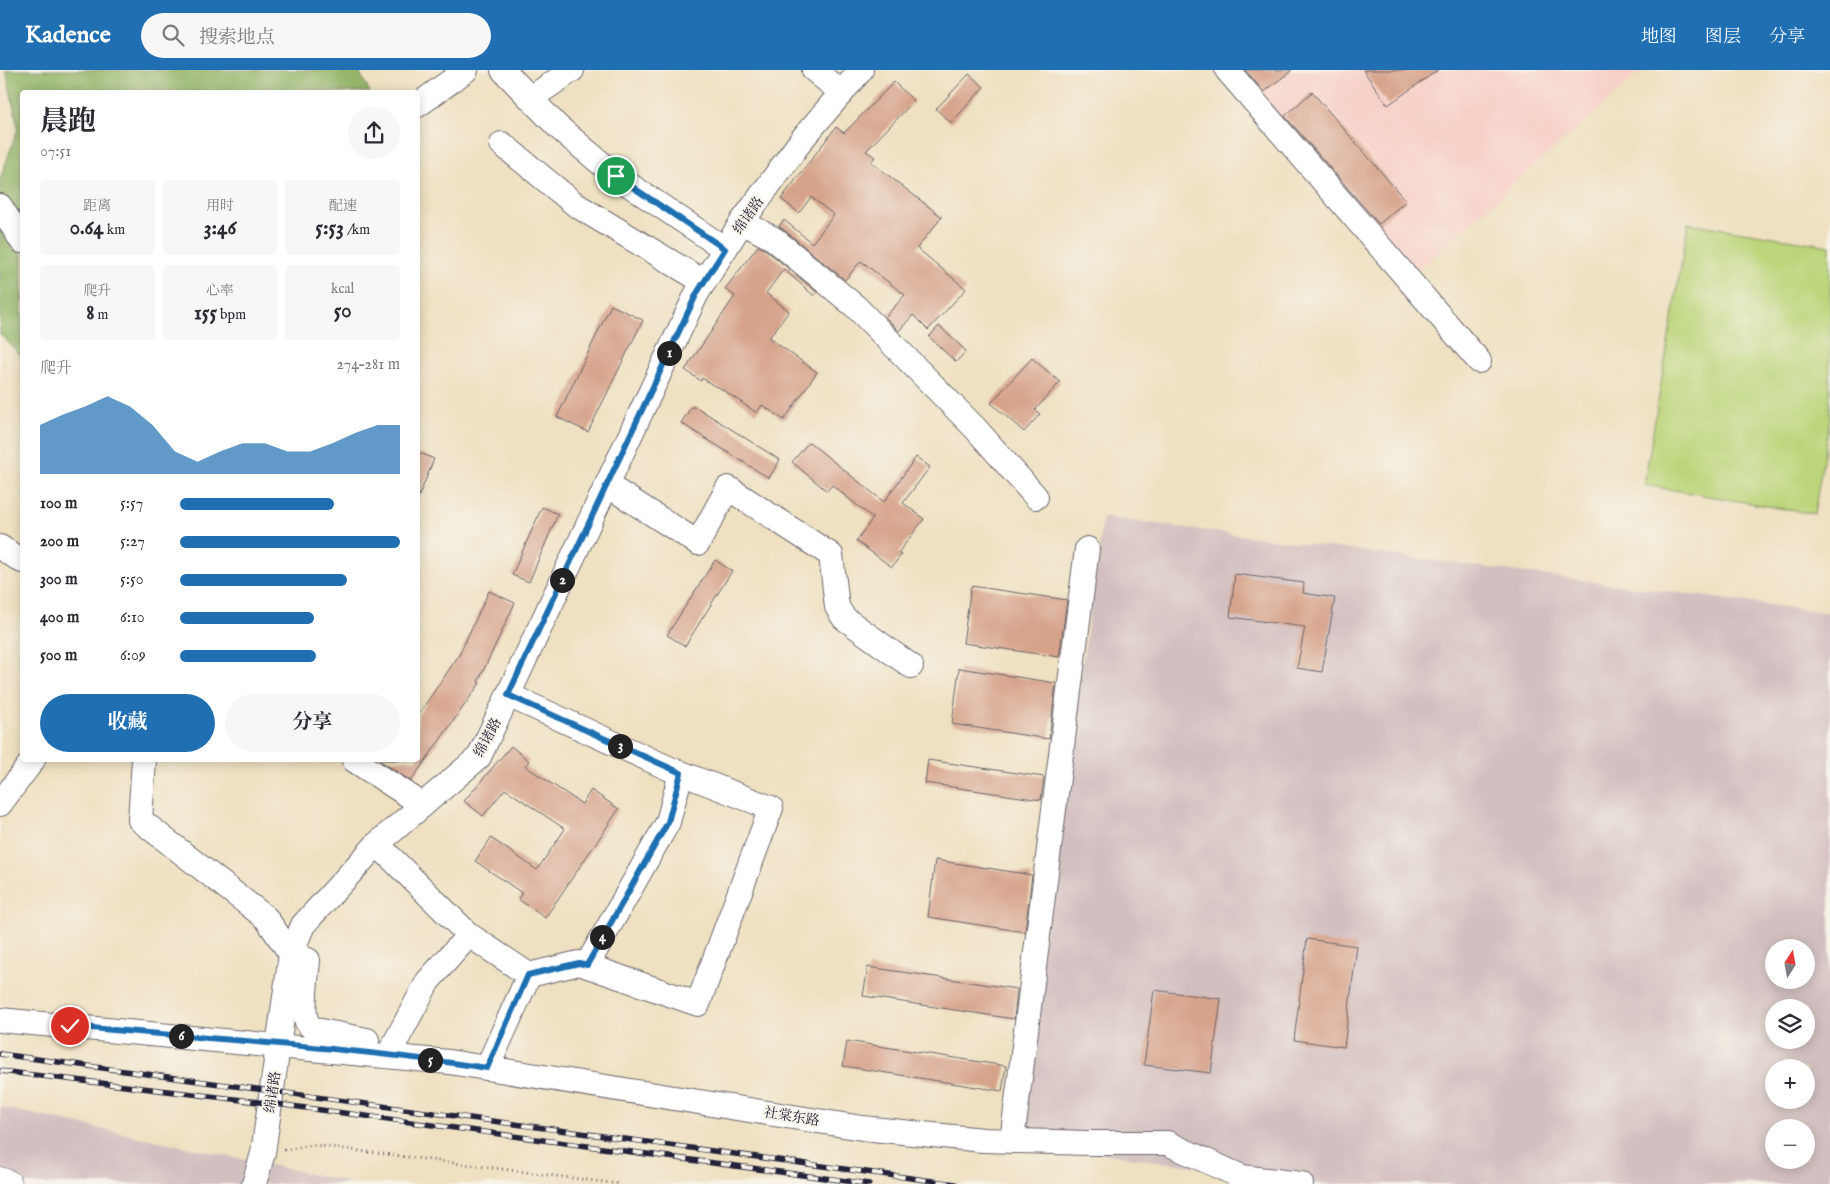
<!DOCTYPE html>
<html lang="zh">
<head>
<meta charset="utf-8">
<style>
	body { margin:0; font-family:"IM FELL English","Noto Serif SC",serif; background:#f7f7f7; color:#2b2b33; height:100vh; display:flex; flex-direction:column; font-size:19px; white-space:nowrap }
	* { box-sizing:border-box; margin:0 }
	p { font-size:16px; color:#7c7c81 }
	.icon { flex:none; width:28px; height:28px; fill:none; stroke:currentColor; stroke-width:2; stroke-linecap:round; stroke-linejoin:round }
	.map { position:relative; flex:1; overflow:hidden }
	.side { position:absolute; left:20px; top:20px; width:400px; height:672px; display:flex; flex-direction:column; background:#fff; border-radius:5px; box-shadow:0 2px 12px #0003 }
	.side>* { flex:none }
	.needle { width:32px; rotate:11deg }
	.fabs { position:absolute; left:1765px; top:869px; display:grid; gap:10px }
	.fabs a { display:grid; place-items:center; width:50px; height:50px; border-radius:50%; background:#fff; box-shadow:0 2px 12px #0003; font-size:25px }
	.pin { position:absolute; display:grid; place-items:center; width:42px; height:42px; color:#fff; margin:-21px; border:2px solid #fff; border-radius:50%; box-shadow:0 1px 5px #0007 }
	.km { position:absolute; width:25px; height:25px; margin:-12px; border-radius:50%; background:#222; color:#fff; font-size:14px; line-height:25px; text-align:center }
	.round { display:grid; place-items:center; flex:none; width:52px; height:52px; border-radius:26px; background:#f7f7f7 }
	.summary { display:flex; align-items:center; justify-content:space-between; height:85px; padding:0 20px }
	h1 { font-size:28px; font-weight:700; line-height:38px }
	.figures { display:grid; grid-template-columns:repeat(3,1fr); gap:8px; height:85px; padding:5px 20px }
	.figures div { display:grid; align-content:center; border-radius:5px; background:#f7f7f7; text-align:center }
	.figures b { font-size:21px; font-weight:700 }
	.figures small { font-size:14px; font-weight:400 }
	.figures p { font-size:14px }
	.chart { height:140px; padding:10px 20px }
	.chart p { display:flex; justify-content:space-between }
	.chart svg { width:100%; height:90px; margin-top:5px; fill:#1f6fb2; opacity:.7 }
	.action { display:flex; gap:10px; margin-top:auto; padding:10px 20px }
	.action a { flex:1; height:58px; border-radius:30px; background:#1f6fb2; color:#fff; font-size:20px; font-weight:700; line-height:58px; text-align:center }
	.action a+a { background:#f7f7f7; color:#2b2b33 }
	ul { padding:0 20px; list-style:none; font-size:16px }
	li { display:grid; grid-template-columns:80px 60px 1fr; align-items:center; height:38px }
	li i { height:12px; border-radius:6px; background:#1f6fb2 }
	header { display:flex; align-items:center; gap:30px; box-sizing:border-box; height:70px; padding:0 25px; background:#1f6fb2; color:#fff }
	header strong { font-size:24px }
	nav { display:flex; gap:28px; margin-inline-start:auto; font-size:18px }
	.search { width:350px; height:45px; background:#f7f7f7; display:flex; align-items:center; gap:12px; box-sizing:border-box; padding:0 18px; border-radius:28px; color:#7c7c81; font-size:19px }
	.map>svg:first-child { display:block }
	.built { fill:#f7d1c8 }
	.industrial { fill:#d2bfc0; fill-rule:evenodd }
	.green { fill:#bcd57a; stroke:#6f7c5a }
	.forest { fill:#95b66a; stroke:#5c6c52 }
	.building { fill:#d6a28a }
	.lines { fill:none; stroke-linecap:round; stroke-linejoin:round }
	.minor-casing { stroke:#69646a; stroke-width:26 }
	.major-casing { stroke:#69646a; stroke-width:29 }
	.path { stroke:#69646a; stroke-width:3; stroke-dasharray:1 4; stroke-linecap:butt }
	.minor { stroke:#fff; stroke-width:24 }
	.major { stroke:#fff; stroke-width:28 }
	.rail-casing { stroke:#22223b; stroke-width:5.5 }
	.rail { stroke:#f7f3e8; stroke-width:4; stroke-dasharray:11; stroke-linecap:butt }
	.route-casing { stroke:#fff; stroke-width:10 }
	.route { stroke:#1f6fb2; stroke-width:6 }
	.labels { text-anchor:middle; stroke-width:4; stroke-linejoin:round; paint-order:stroke }
	.street-label { font-size:14px; fill:#22223b; stroke:#f7f3e8 }
</style>
</head>
<body>
<header>
<strong>Kadence</strong>
<div class="search"><svg class="icon" aria-label="search" viewBox="0 0 24 24"><circle cx="10" cy="10" r="6"/><path d="M15 15l6 6"/></svg>搜索地点</div>
<nav><a>地图</a><a>图层</a><a>分享</a></nav>
</header>
<div class="map">
<svg width="1830" height="1114" viewBox="0 0 1830 1114">
	<rect width="100%" height="100%" fill="#f7f3e8"/>
	<filter id="ink" filterUnits="userSpaceOnUse"><feTurbulence type="fractalNoise" baseFrequency=".02" numOctaves="2"/><feDisplacementMap in="SourceGraphic" scale="10" xChannelSelector="R" yChannelSelector="G"/><feConvolveMatrix kernelMatrix="1 2 1 2 8 2 1 2 1" color-interpolation-filters="sRGB"/></filter>
	<filter id="wash" filterUnits="userSpaceOnUse"><feTurbulence type="fractalNoise" baseFrequency=".0096" numOctaves="4" result="noise"/><feDisplacementMap in="SourceGraphic" scale="20" xChannelSelector="R" yChannelSelector="G"/><feGaussianBlur stdDeviation="1.12" result="paint"/><feColorMatrix in="noise" values="0 0 0 0 0 0 0 0 0 0 0 0 0 0 0 0 0 1.4 0 .05"/><feComposite in="paint" operator="in"/></filter>
	<g filter="url(#wash)">
		<rect width="100%" height="100%" fill="#eee0c0"/>
		<path class="built" d="M1234,0H1643L1413,204Z"/>
		<g class="industrial">
			<path d="M1103,447L1830,543V1114H1318L1016,1071ZM1774,878H1806V910H1774ZM1774,938H1806V970H1774ZM1774,998H1806V1030H1774ZM1774,1058H1806V1090H1774Z"/>
			<path d="M0,1037L358,1114H0Z"/>
		</g>
		<path class="green" d="M1688,153L1830,176V348L1814,444L1644,415Z"/>
		<path class="forest" d="M6,0H358L370,22H22V287L0,264V110L18,58Z"/>
		<g id="blocks">
			<g class="building">
				<path d="M1245,0H1292L1264,22Z"/>
				<path d="M1363,0H1438L1388,35Z"/>
				<path d="M969,4L984,17L951,53L936,39Z"/>
				<path d="M894,12L914,31L866,81L875,87L871,92L942,147L917,178L966,219L928,260L913,245L899,261L885,247L905,225L861,191L845,210L779,156L784,150L812,173L834,145L811,127L799,143L781,129L836,57L844,63Z"/>
				<path d="M1312,22L1406,131L1379,154L1285,46Z"/>
				<path d="M758,176L766,180L817,222L814,226L784,199L766,223L789,241L769,268L817,302L784,350L762,335L757,343L717,316L716,317L702,308L701,311L685,300L735,226L725,219Z"/>
				<path d="M611,235L643,250L588,362L557,347Z"/>
				<path d="M939,256L966,281L956,292L929,267Z"/>
				<path d="M1032,288L1060,312L1035,340L1040,344L1024,362L991,333Z"/>
				<path d="M691,337H696L780,390L769,408L681,353Z"/>
				<path d="M809,372L884,432L916,387L930,397L903,433L924,449L898,483L901,485L892,497L856,471L873,448L832,415L827,421L792,392Z"/>
				<path d="M418,382L434,389L418,428Z"/>
				<path d="M542,437L558,444L529,512L512,505Z"/>
				<path d="M715,490L732,501L685,576L667,565Z"/>
				<path d="M1235,504L1304,513L1303,523L1335,528L1322,602L1297,598L1305,557L1230,547Z"/>
				<path d="M971,516L1067,530L1059,587L963,573Z"/>
				<path d="M489,521L515,533L478,612L480,613L411,711L379,690H418V645L459,585Z"/>
				<path d="M959,598L1056,613L1049,669L952,654Z"/>
				<path d="M511,676L529,691L525,696L582,734L591,720L619,739L545,848L518,829L522,823L475,791L491,768L537,800L565,759L505,719L483,746L464,731Z"/>
				<path d="M928,690L1044,707L1041,730L925,713Z"/>
				<path d="M935,790L1032,805L1025,862L928,847Z"/>
				<path d="M1307,869L1357,876L1344,977L1294,970Z"/>
				<path d="M868,897L1017,919L1014,949L863,926Z"/>
				<path d="M1154,920L1221,929L1211,1003L1144,995Z"/>
				<path d="M847,971L1006,996L1002,1021L843,996Z"/>
			</g>
		</g>
	</g>
	<g filter="url(#ink)">
		<use href="#blocks" fill-opacity="0" stroke="#69646a" stroke-width="1"/>
		<g class="lines">
			<g class="minor-casing">
				<g id="minor">
					<path d="M503,0L558,57L616,106L725,179"/>
					<path d="M814,0L842,23"/>
					<path d="M1227,0L1479,291"/>
					<path d="M531,28L572,0"/>
					<path d="M418,35L466,0"/>
					<path d="M502,74L576,135L704,212"/>
					<path d="M0,136L22,171"/>
					<path d="M742,152L774,169L856,237L976,359L1036,427"/>
					<path d="M607,415L698,473L728,418L831,485L837,537L844,548L911,596"/>
					<path d="M0,477L22,491"/>
					<path d="M144,690L140,750L266,848L291,884L308,890C307,904 302,938 306,949C307,955 312,958 316,960L367,970"/>
					<path d="M354,690L423,735"/>
					<path d="M0,734L33,690"/>
					<path d="M377,774L469,865L529,905"/>
					<path d="M587,895L668,752L681,703"/>
					<path d="M0,950L449,992L862,1058L983,1070L1089,1073H1167L1242,1107L1301,1114"/>
					<path d="M388,986L428,911L469,865"/>
					<path d="M487,998L529,905L579,893L698,934L771,738L668,698L508,625"/>
					<path d="M1012,1071L1087,479"/>
					<path d="M254,1114L263,1083L291,884L303,855L377,774L479,687L697,223L742,152L803,68L861,0"/>
				</g>
			</g>
			<g class="major-casing">
				<path id="major" d="M0,1111L8,1114"/>
			</g>
			<path class="path" d="M284,1080L313,1075L619,1114"/>
			<use href="#minor" class="minor"/>
			<use href="#major" class="major"/>
			<g class="rail-casing">
				<g id="rail">
					<path d="M0,984L955,1114"/>
					<path d="M0,1001L284,1035L869,1114"/>
				</g>
			</g>
			<use href="#rail" class="rail"/>
		</g>
	</g>
	<g class="lines" filter="url(#ink)">
		<g class="route-casing">
			<path id="route" d="M70,956C208,969 349,977 487,998L528,905L579,893L587,895L668,752L681,703L508,625L697,223L725,179L616,106"/>
		</g>
		<use href="#route" class="route"/>
	</g>
	<g class="labels">
		<g class="street-label">
			<text transform="translate(748 145) rotate(-55)" y="5">绵诸路</text>
			<text transform="translate(487 667) rotate(-62)" y="5">绵诸路</text>
			<text transform="translate(272 1022) rotate(-82)" y="5">绵诸路</text>
			<text transform="translate(792 1046) rotate(9)" y="5">社棠东路</text>
		</g>
	</g>
</svg>
<div class="fabs">
<a><svg class="needle" viewBox="-14 -14 28 28"><path d="M0-13l5 13h-10z" fill="#e53935"/><path d="M0 13l5-13h-10z" fill="#7c7c81"/></svg></a>
<a><svg class="icon" aria-label="layers" viewBox="0 0 24 24"><path d="M12 4l9 5-9 5-9-5zM3 14l9 5 9-5"/></svg></a>
<a>+</a>
<a>−</a>
</div>
<div class="pin" style="left:616px;top:106px;background:#1e9e55"><svg class="icon" aria-label="arrive" viewBox="0 0 24 24"><path d="M6 21V4h12l-3 4 3 4H6"/></svg></div>
<div class="pin" style="left:70px;top:956px;background:#d93025"><svg class="icon" aria-label="check" viewBox="0 0 24 24"><path d="M5 12l5 5 9-10"/></svg></div>
<b class="km" style="left:669px;top:283px">1</b>
<b class="km" style="left:562px;top:510px">2</b>
<b class="km" style="left:620px;top:676px">3</b>
<b class="km" style="left:602px;top:867px">4</b>
<b class="km" style="left:430px;top:990px">5</b>
<b class="km" style="left:181px;top:966px">6</b>
<section class="side">
<div class="summary"><div><h1>晨跑</h1><p>07:51</p></div><a class="round"><svg class="icon" aria-label="share" viewBox="0 0 24 24"><path d="M12 15V3M7 8l5-5 5 5M5 13v7h14v-7"/></svg></a></div>
<div class="figures">
<div><p>距离</p><b>0.64<small> km</small></b></div>
<div><p>用时</p><b>3:46</b></div>
<div><p>配速</p><b>5:53<small> /km</small></b></div>
</div>
<div class="figures">
<div><p>爬升</p><b>8<small> m</small></b></div>
<div><p>心率</p><b>155<small> bpm</small></b></div>
<div><p>kcal</p><b>50</b></div>
</div>
<div class="chart"><p><span>爬升</span>274–281 m</p>
<svg viewBox="0 0 160 44" preserveAspectRatio="none"><path d="M0 44V20L10 15L20 11L30 6L40 11L50 20L60 33L70 38L80 33L90 29L100 29L110 33L120 33L130 29L140 24L150 20L160 20V44z"/></svg>
</div>
<ul>
<li><b>100 m</b>5:57<i style="width:70%"></i></li>
<li><b>200 m</b>5:27<i style="width:100%"></i></li>
<li><b>300 m</b>5:50<i style="width:76%"></i></li>
<li><b>400 m</b>6:10<i style="width:61%"></i></li>
<li><b>500 m</b>6:09<i style="width:62%"></i></li>
</ul>
<div class="action"><a>收藏</a><a>分享</a></div>
</section>
</div>
</body>
</html>
